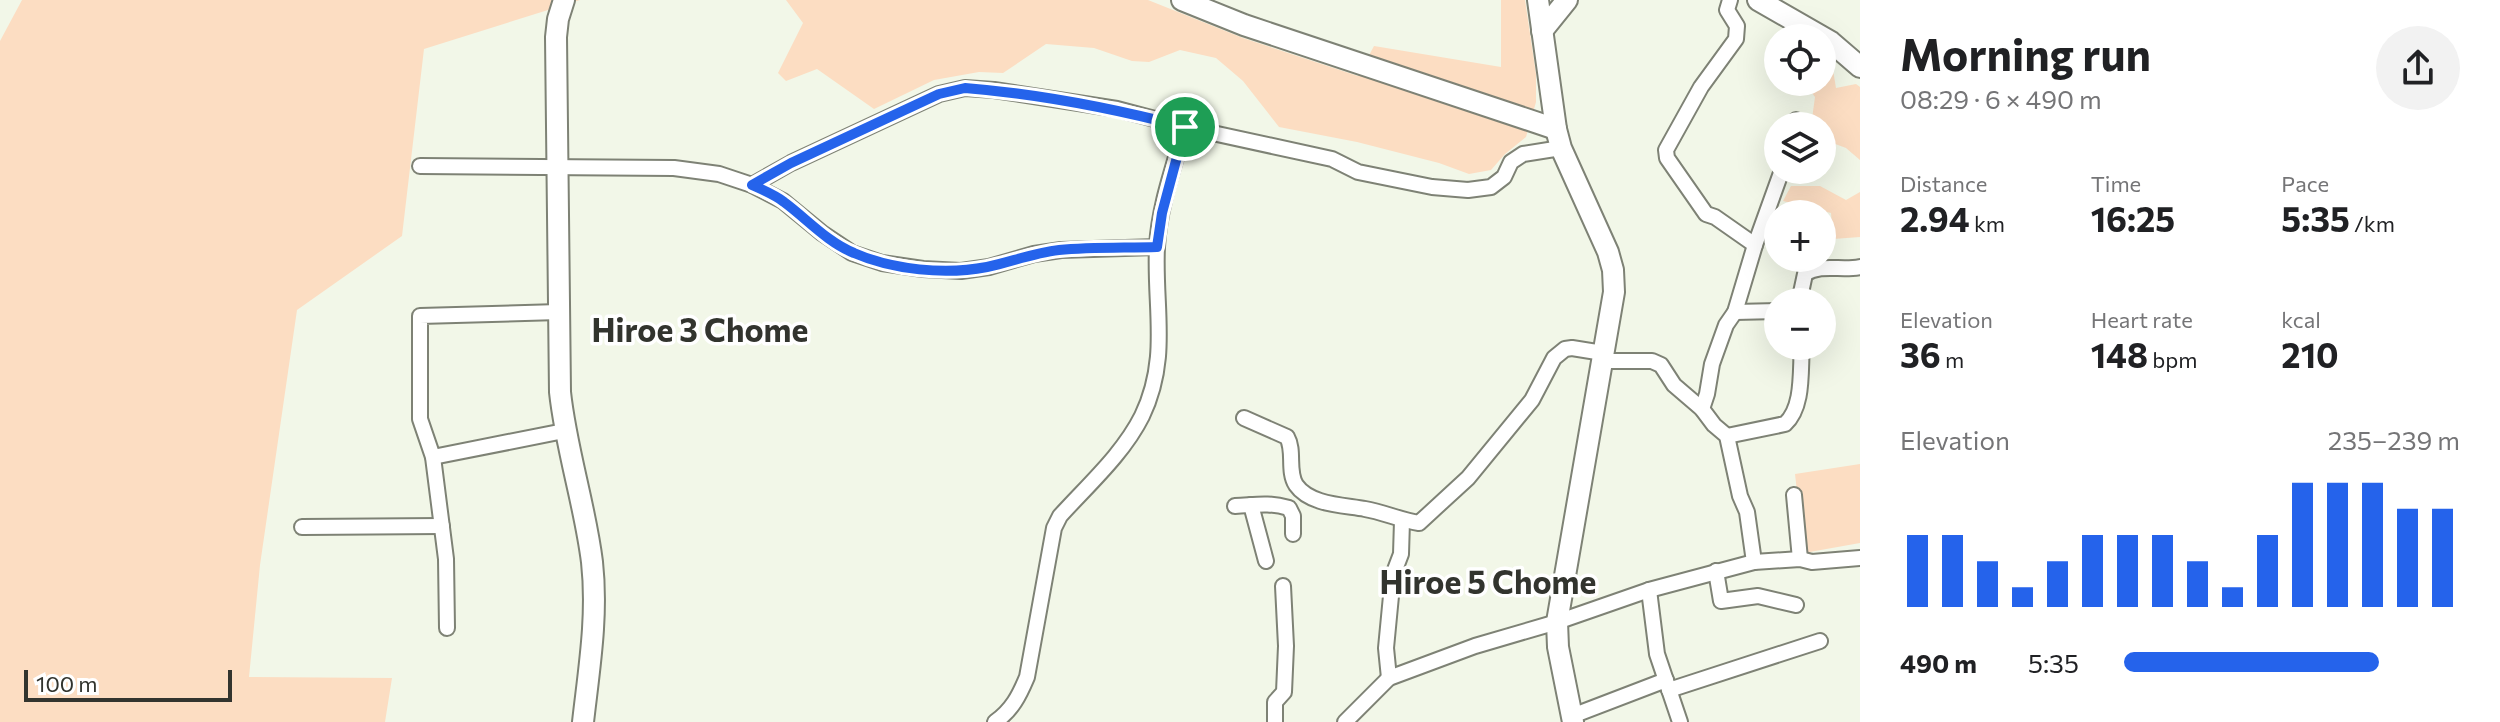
<!DOCTYPE html>
<html lang="en">
<head>
<meta charset="utf-8">
<style>
	body { margin:0; font-family:Commissioner,sans-serif; background:#f2f2f2; color:#202124; height:100vh; display:flex; flex-direction:column; font-size:30px; white-space:nowrap }
	* { box-sizing:border-box; margin:0 }
	p { font-size:26px; color:#757577 }
	.icon { flex:none; width:44px; height:44px; fill:none; stroke:currentColor; stroke-width:2; stroke-linecap:round; stroke-linejoin:round }
	.map { position:relative; flex:1; overflow:hidden }
	.panel { display:flex; flex-direction:column; background:#fff; width:640px }
	.panel>* { flex:none }
	.tools { position:absolute; left:1764px; top:24px; display:grid; gap:16px }
	.tools a { display:grid; place-items:center; width:72px; height:72px; border-radius:50%; background:#fff; box-shadow:0 8px 32px #0002; font-size:40px }
	.scale { position:absolute; left:24px; bottom:20px; width:208px; box-sizing:border-box; padding-left:8px; border:4px solid #32342e; border-top:0; font-size:22px; line-height:28px; white-space:nowrap; color:#32342e; -webkit-text-stroke:6px #fff; paint-order:stroke }
	.pin { position:absolute; display:grid; place-items:center; width:68px; height:68px; color:#fff; margin:-34px; border:4px solid #fff; border-radius:50%; box-shadow:0 2px 8px #0007 }
	.round { display:grid; place-items:center; flex:none; width:84px; height:84px; border-radius:42px; background:#f2f2f2 }
	.summary { display:flex; align-items:center; justify-content:space-between; height:136px; padding:0 40px }
	h1 { font-size:44px; font-weight:700; line-height:60px }
	.metrics { display:grid; grid-template-columns:repeat(3,1fr); gap:12px; height:136px; padding:8px 40px }
	.metrics div { display:grid; align-content:center }
	.metrics b { font-size:34px; font-weight:700 }
	.metrics small { font-size:22px; font-weight:400 }
	.metrics p { font-size:22px }
	.chart { height:224px; padding:16px 40px }
	.chart p { display:flex; justify-content:space-between }
	.chart svg { width:100%; height:144px; margin-top:8px; stroke:#2563eb; stroke-width:6 }
	ul { padding:0 40px; list-style:none; font-size:26px }
	li { display:grid; grid-template-columns:128px 96px 1fr; align-items:center; height:60px }
	li i { height:20px; border-radius:10px; background:#2563eb }
	main { display:flex; flex:1; min-height:0 }
	.map>svg:first-child { display:block }
	.green { fill:#fcddc2 }
	.lines { fill:none; stroke-linecap:round; stroke-linejoin:round }
	.street-casing { stroke:#7e8275; stroke-width:18 }
	.secondary-casing { stroke:#7e8275; stroke-width:24 }
	.street { stroke:#fff; stroke-width:14 }
	.secondary { stroke:#fff; stroke-width:20 }
	.route-casing { stroke:#fff; stroke-width:16 }
	.route { stroke:#2563eb; stroke-width:10 }
	.labels { text-anchor:middle; stroke-width:7; stroke-linejoin:round; paint-order:stroke }
	.neighbourhood-label { font-size:32px; font-weight:bold; fill:#32342e; stroke:#fff }
</style>
</head>
<body>
<main>
<div class="map">
<svg width="1860" height="722" viewBox="0 0 1860 722">
	<rect width="100%" height="100%" fill="#f2f7e8"/>
	<g class="green">
		<path d="M22,0H580L424,49L402,236L297,310L260,565L249,677L392,678L385,722H0V41Z"/>
		<path d="M786,0H1148L1243,38L1358,76L1374,46L1501,67V0H1525L1536,74V102L1526,137L1505,154L1491,170L1469,174L1439,163L1357,142L1279,127L1243,81L1216,58L1180,50L1149,62L1132,61L1094,48L1046,44L1003,73L979,72L934,80L874,109L817,69L786,81L778,73L803,23Z"/>
		<path d="M1822,55L1832,64L1836,88L1856,84L1860,87V160L1846,148L1822,139V126H1811L1815,97L1804,82H1822Z"/>
		<path d="M1791,186H1820L1846,200L1860,192V237L1833,239L1831,213L1783,201Z"/>
		<path d="M1860,464V543L1804,553L1795,474Z"/>
	</g>
	<g class="lines">
		<g class="street-casing">
			<g id="street">
				<path d="M1730,0L1727,10L1737,26L1736,39L1701,87L1666,150L1667,158L1706,214L1715,217L1755,245"/>
				<path d="M1796,120V126"/>
				<path d="M420,166L674,168L719,174L752,185L783,201L822,233L852,253L882,263L923,269L961,271L989,267L1034,254L1061,250L1157,247"/>
				<path d="M752,185L791,163L939,94L965,88L994,90L1117,109L1185,127L1332,159L1358,172L1432,187L1468,190L1491,187L1504,177L1511,162L1523,154L1561,148"/>
				<path d="M1799,302L1805,274C1821,263 1841,271 1860,267"/>
				<path d="M1735,312L1778,311"/>
				<path d="M1602,361H1652L1661,365L1674,385L1702,409L1714,425L1727,436L1740,496L1747,512L1754,562"/>
				<path d="M1702,409L1707,394L1712,364L1726,325L1735,312L1755,245L1782,170"/>
				<path d="M1244,418L1287,437C1295,451 1287,471 1296,485C1310,505 1343,505 1365,509C1383,512 1400,520 1419,523L1468,478L1532,400L1554,358L1565,349L1572,348L1603,353"/>
				<path d="M1727,436L1785,424C1804,407 1800,370 1802,346"/>
				<path d="M433,457L564,431"/>
				<path d="M1794,495L1800,559"/>
				<path d="M1251,505L1266,561"/>
				<path d="M1235,506C1257,505 1267,502 1289,508L1293,516V534"/>
				<path d="M302,527L442,526"/>
				<path d="M1716,571L1721,601L1758,596L1796,605"/>
				<path d="M1649,590L1657,654L1680,722"/>
				<path d="M447,628L446,559L433,457L420,419V316L559,312"/>
				<path d="M1389,678L1386,648L1393,575L1401,554L1402,521"/>
				<path d="M1669,690L1820,641"/>
				<path d="M1572,716L1666,680"/>
				<path d="M995,722C1012,710 1019,696 1027,677L1054,528L1060,516C1088,485 1123,454 1142,416C1170,358 1154,307 1157,247C1159,206 1174,166 1185,127"/>
				<path d="M1275,722V702L1284,692L1286,646L1283,586"/>
				<path d="M1345,722L1389,678L1475,646L1557,622L1649,590L1754,562L1800,559L1812,562L1860,558"/>
			</g>
		</g>
		<g class="secondary-casing">
			<g id="secondary">
				<path d="M564,0L558,19L556,37L560,392C566,449 585,505 592,562C598,616 589,669 583,722"/>
				<path d="M1182,0L1244,25L1556,129"/>
				<path d="M1538,0L1556,129L1561,148L1608,252L1613,270L1614,292L1557,622L1558,647L1573,722"/>
				<path d="M1758,0L1831,42L1860,67"/>
				<path d="M1542,31L1567,0"/>
			</g>
		</g>
		<use href="#street" class="street"/>
		<use href="#secondary" class="secondary"/>
	</g>
	<g class="lines">
		<g class="route-casing">
			<path id="route" d="M965,88C1040,94 1112,108 1185,127L1162,213L1157,247C1124,248 1091,247 1059,250C1033,253 1011,262 987,267C945,275 893,270 854,253C827,242 807,219 784,202C775,195 763,190 752,185L791,163L939,94Z"/>
		</g>
		<use href="#route" class="route"/>
	</g>
	<g class="labels">
		<g class="neighbourhood-label">
			<text x="700" y="342">Hiroe 3 Chome</text>
			<text x="1488" y="594">Hiroe 5 Chome</text>
		</g>
	</g>
</svg>
<div class="tools">
<a><svg class="icon" aria-label="locate" viewBox="0 0 24 24"><circle cx="12" cy="12" r="6"/><path d="M12 2v4M12 18v4M2 12h4M18 12h4"/></svg></a>
<a><svg class="icon" aria-label="layers" viewBox="0 0 24 24"><path d="M12 4l9 5-9 5-9-5zM3 14l9 5 9-5"/></svg></a>
<a>+</a>
<a>−</a>
</div>
<div class="scale">100 m</div>
<div class="pin" style="left:1185px;top:127px;background:#1e9e55"><svg class="icon" aria-label="arrive" viewBox="0 0 24 24"><path d="M6 21V4h12l-3 4 3 4H6"/></svg></div>
</div>
<section class="panel">
<div class="summary"><div><h1>Morning run</h1><p>08:29 · 6 × 490 m</p></div><a class="round"><svg class="icon" aria-label="share" viewBox="0 0 24 24"><path d="M12 15V3M7 8l5-5 5 5M5 13v7h14v-7"/></svg></a></div>
<div class="metrics">
<div><p>Distance</p><b>2.94<small> km</small></b></div>
<div><p>Time</p><b>16:25</b></div>
<div><p>Pace</p><b>5:35<small> /km</small></b></div>
</div>
<div class="metrics">
<div><p>Elevation</p><b>36<small> m</small></b></div>
<div><p>Heart rate</p><b>148<small> bpm</small></b></div>
<div><p>kcal</p><b>210</b></div>
</div>
<div class="chart"><p><span>Elevation</span>235–239 m</p>
<svg viewBox="0 0 160 44" preserveAspectRatio="none"><path d="M5 44V22M15 44V22M25 44V30M35 44V38M45 44V30M55 44V22M65 44V22M75 44V22M85 44V30M95 44V38M105 44V22M115 44V6M125 44V6M135 44V6M145 44V14M155 44V14"/></svg>
</div>
<ul>
<li><b>490 m</b>5:35<i style="width:76%"></i></li>
</ul>
</section>
</main>
</body>
</html>
